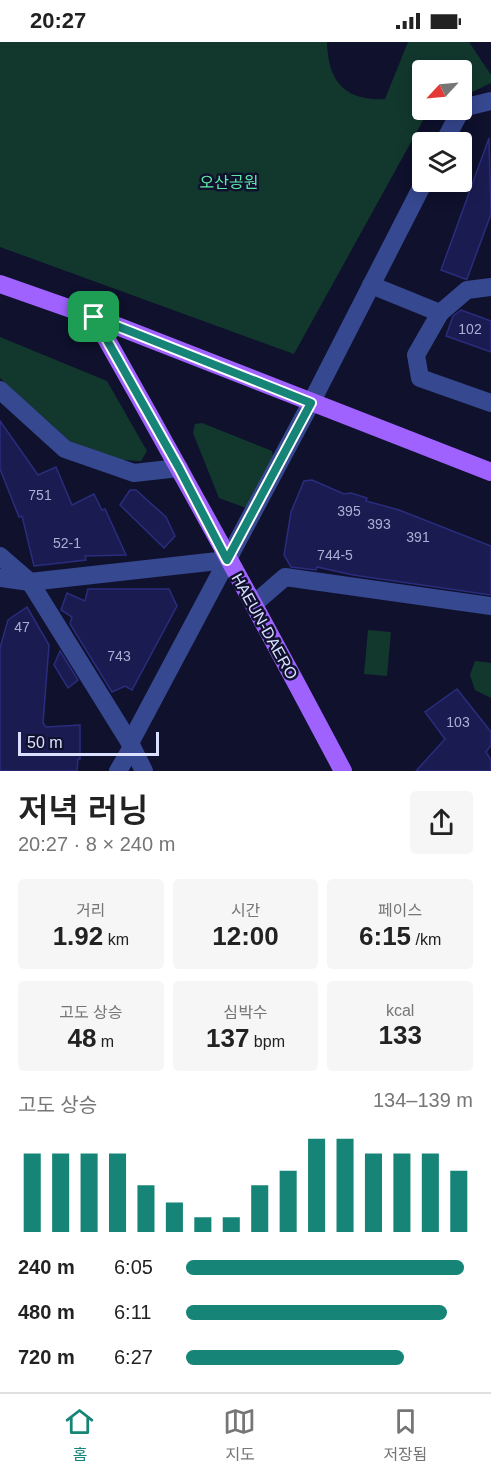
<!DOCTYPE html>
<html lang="ko">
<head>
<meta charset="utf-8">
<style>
	body { margin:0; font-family:Arial,"Noto Sans KR",sans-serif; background:#f6f6f6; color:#222; height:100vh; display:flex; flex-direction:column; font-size:22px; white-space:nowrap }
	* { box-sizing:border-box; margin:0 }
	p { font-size:20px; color:#767676 }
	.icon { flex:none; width:33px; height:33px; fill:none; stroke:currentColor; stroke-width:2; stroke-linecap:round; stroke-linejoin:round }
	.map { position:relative; height:729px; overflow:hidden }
	.side { display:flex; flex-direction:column; background:#fff; flex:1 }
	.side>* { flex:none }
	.needle { width:39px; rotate:244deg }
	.buttons { position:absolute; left:412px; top:18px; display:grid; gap:12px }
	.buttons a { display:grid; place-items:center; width:60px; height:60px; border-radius:6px; background:#fff; box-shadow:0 3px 15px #0003; font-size:30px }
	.scale { position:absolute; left:18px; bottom:15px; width:141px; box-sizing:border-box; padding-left:6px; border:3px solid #dbe0ff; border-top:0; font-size:16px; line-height:21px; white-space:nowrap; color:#dbe0ff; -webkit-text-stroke:4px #0f112d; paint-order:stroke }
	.pin { position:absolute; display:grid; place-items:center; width:51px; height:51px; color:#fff; margin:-26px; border-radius:12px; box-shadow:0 3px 9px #0006 }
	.round { display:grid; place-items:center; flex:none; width:63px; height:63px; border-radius:6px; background:#f6f6f6 }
	.head { display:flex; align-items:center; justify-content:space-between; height:102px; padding:0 18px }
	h1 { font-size:33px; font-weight:600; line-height:45px }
	.stats { display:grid; grid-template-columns:repeat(3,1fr); gap:9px; height:102px; padding:6px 18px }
	.stats div { display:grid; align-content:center; border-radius:6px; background:#f6f6f6; text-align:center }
	.stats b { font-size:26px; font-weight:600 }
	.stats small { font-size:16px; font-weight:400 }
	.stats p { font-size:16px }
	.chart { height:168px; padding:12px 18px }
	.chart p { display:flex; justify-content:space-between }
	.chart svg { width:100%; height:108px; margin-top:6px; stroke:#168577; stroke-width:6 }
	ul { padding:0 18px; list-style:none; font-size:20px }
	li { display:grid; grid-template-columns:96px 72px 1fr; align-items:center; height:45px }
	li i { height:15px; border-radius:8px; background:#168577 }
	.status { display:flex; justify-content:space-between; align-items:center; height:42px; padding:0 30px; background:#fff; direction:ltr }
	.status svg { height:16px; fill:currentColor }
	.dock { display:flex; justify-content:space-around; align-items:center; height:84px; border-top:2px solid #e0e0e0; background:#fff; font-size:16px; color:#767676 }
	.dock a { display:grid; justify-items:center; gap:3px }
	.dock .current { color:#168577 }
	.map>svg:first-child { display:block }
	.green { fill:#12382e }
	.building { fill:#1a1b50; stroke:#2a2d7e; stroke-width:1.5 }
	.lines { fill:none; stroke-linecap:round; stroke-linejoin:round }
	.minor { stroke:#364890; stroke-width:18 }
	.major { stroke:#a062ff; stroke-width:18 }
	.route-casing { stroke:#fff; stroke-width:12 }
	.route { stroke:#168577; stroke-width:8 }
	.labels { text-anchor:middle; stroke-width:5; stroke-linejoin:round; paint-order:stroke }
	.number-label { font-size:14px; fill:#abafd3 }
	.park-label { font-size:16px; fill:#5ceaa6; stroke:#0f112d }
	.street-label { font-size:16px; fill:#dbe0ff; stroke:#0f112d }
</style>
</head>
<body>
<div class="status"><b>20:27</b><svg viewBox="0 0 49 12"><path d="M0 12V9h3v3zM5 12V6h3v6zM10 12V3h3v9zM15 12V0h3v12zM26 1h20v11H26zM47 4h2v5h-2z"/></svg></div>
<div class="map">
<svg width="491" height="729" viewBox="0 0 491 729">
	<rect width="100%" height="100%" fill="#0f112d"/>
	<g class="green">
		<path d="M0,0H327C328,39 344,59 385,57L408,0H469L491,33V41L462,55V28H423V68H438L426,73L294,312L0,205Z"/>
		<path d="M0,295L107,339L147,409L141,419L121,418L70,399L0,336Z"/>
		<path d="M202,381L272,409L274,418L246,466L219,456L193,391L195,382Z"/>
		<path d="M368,588L391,590L387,634L364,632Z"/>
		<path d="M475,619L491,621V656L475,648L470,633Z"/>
	</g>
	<g class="building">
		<path d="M489,96L491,172L467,237H465L441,228Z"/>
		<path d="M461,268L491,279V310L446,294L453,274Z"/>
		<path d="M0,379L38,433L56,425L72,463L94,452L102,468L105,467L126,513L85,514L86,518L34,524L22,474L19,475L0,427Z"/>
		<path d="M312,438L344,452L351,451L367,456L366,459L399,468L491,504V553L353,533L317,525L316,528L291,525L284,513L291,470L304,439Z"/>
		<path d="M130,448H136L166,475L175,494L164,506L120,463Z"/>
		<path d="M88,547H169L177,564L132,648L125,644L112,650L70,582L72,575L61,568L67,551L85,559Z"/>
		<path d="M27,565L49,603L43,681L46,685L80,683V717H78L77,729H0V606L8,578Z"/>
		<path d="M60,609L78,638L68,646L54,623Z"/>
		<path d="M457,647L491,690V703L486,710L491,718V729H416L445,697L425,670Z"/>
	</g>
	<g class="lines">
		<g class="minor">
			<path d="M462,66L491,59"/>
			<path d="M444,100L461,68"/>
			<path d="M371,243L440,271L467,248L491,245"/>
			<path d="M440,271L416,313L420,336L491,361"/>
			<path d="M0,348L65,407L134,431L179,426"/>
			<path d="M0,514L30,540L130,701L144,729"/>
			<path d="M0,536L30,540L227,518"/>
			<path d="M255,561L285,535L491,564"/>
			<path d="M130,701L311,361L424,140"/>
			<path d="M118,729L132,705"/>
		</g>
		<g class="major">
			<path d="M0,242L94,275C179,425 262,576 343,729"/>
			<path d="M94,275L491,430"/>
		</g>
	</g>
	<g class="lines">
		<g class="route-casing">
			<path id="route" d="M94,275L311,361L227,518L179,426Z"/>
		</g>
		<use href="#route" class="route"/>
	</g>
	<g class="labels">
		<g class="number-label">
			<text x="470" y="292">102</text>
			<text x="40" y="458">751</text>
			<text x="349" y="474">395</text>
			<text x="379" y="487">393</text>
			<text x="418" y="500">391</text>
			<text x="67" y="506">52-1</text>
			<text x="335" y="518">744-5</text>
			<text x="22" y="590">47</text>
			<text x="119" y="619">743</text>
			<text x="458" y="685">103</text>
		</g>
		<g class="park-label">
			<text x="229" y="146">오산공원</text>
		</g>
		<g class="street-label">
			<text transform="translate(265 584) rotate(61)" y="6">HAEUN-DAERO</text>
		</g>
	</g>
</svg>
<div class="buttons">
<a><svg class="needle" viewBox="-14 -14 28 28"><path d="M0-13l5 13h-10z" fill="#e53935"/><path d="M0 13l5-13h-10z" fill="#767676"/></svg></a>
<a><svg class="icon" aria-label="layers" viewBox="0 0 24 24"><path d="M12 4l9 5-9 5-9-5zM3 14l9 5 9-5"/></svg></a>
</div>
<div class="scale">50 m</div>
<div class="pin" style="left:94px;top:275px;background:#1e9e55"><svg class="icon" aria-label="arrive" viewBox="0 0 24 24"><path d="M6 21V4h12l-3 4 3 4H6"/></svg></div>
</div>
<section class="side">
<div class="head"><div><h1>저녁 러닝</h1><p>20:27 · 8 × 240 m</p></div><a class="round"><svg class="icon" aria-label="share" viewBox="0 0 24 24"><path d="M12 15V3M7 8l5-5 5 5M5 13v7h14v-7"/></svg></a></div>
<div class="stats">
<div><p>거리</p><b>1.92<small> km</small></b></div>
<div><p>시간</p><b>12:00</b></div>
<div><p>페이스</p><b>6:15<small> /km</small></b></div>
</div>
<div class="stats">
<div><p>고도 상승</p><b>48<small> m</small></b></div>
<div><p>심박수</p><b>137<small> bpm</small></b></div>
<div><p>kcal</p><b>133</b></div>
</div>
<div class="chart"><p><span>고도 상승</span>134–139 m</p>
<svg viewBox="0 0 160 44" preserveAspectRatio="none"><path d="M5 44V12M15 44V12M25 44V12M35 44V12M45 44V25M55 44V32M65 44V38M75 44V38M85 44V25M95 44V19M105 44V6M115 44V6M125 44V12M135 44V12M145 44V12M155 44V19"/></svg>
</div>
<ul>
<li><b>240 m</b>6:05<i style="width:97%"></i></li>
<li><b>480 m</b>6:11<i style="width:91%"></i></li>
<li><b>720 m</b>6:27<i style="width:76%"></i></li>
</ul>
</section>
<nav class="dock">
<a class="current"><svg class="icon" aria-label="home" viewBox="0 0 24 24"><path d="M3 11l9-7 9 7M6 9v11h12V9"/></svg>홈</a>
<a><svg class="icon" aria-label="map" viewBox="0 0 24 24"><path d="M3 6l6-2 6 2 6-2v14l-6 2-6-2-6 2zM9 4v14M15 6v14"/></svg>지도</a>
<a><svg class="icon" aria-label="saved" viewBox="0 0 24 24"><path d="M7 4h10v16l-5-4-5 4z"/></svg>저장됨</a>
</nav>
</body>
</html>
